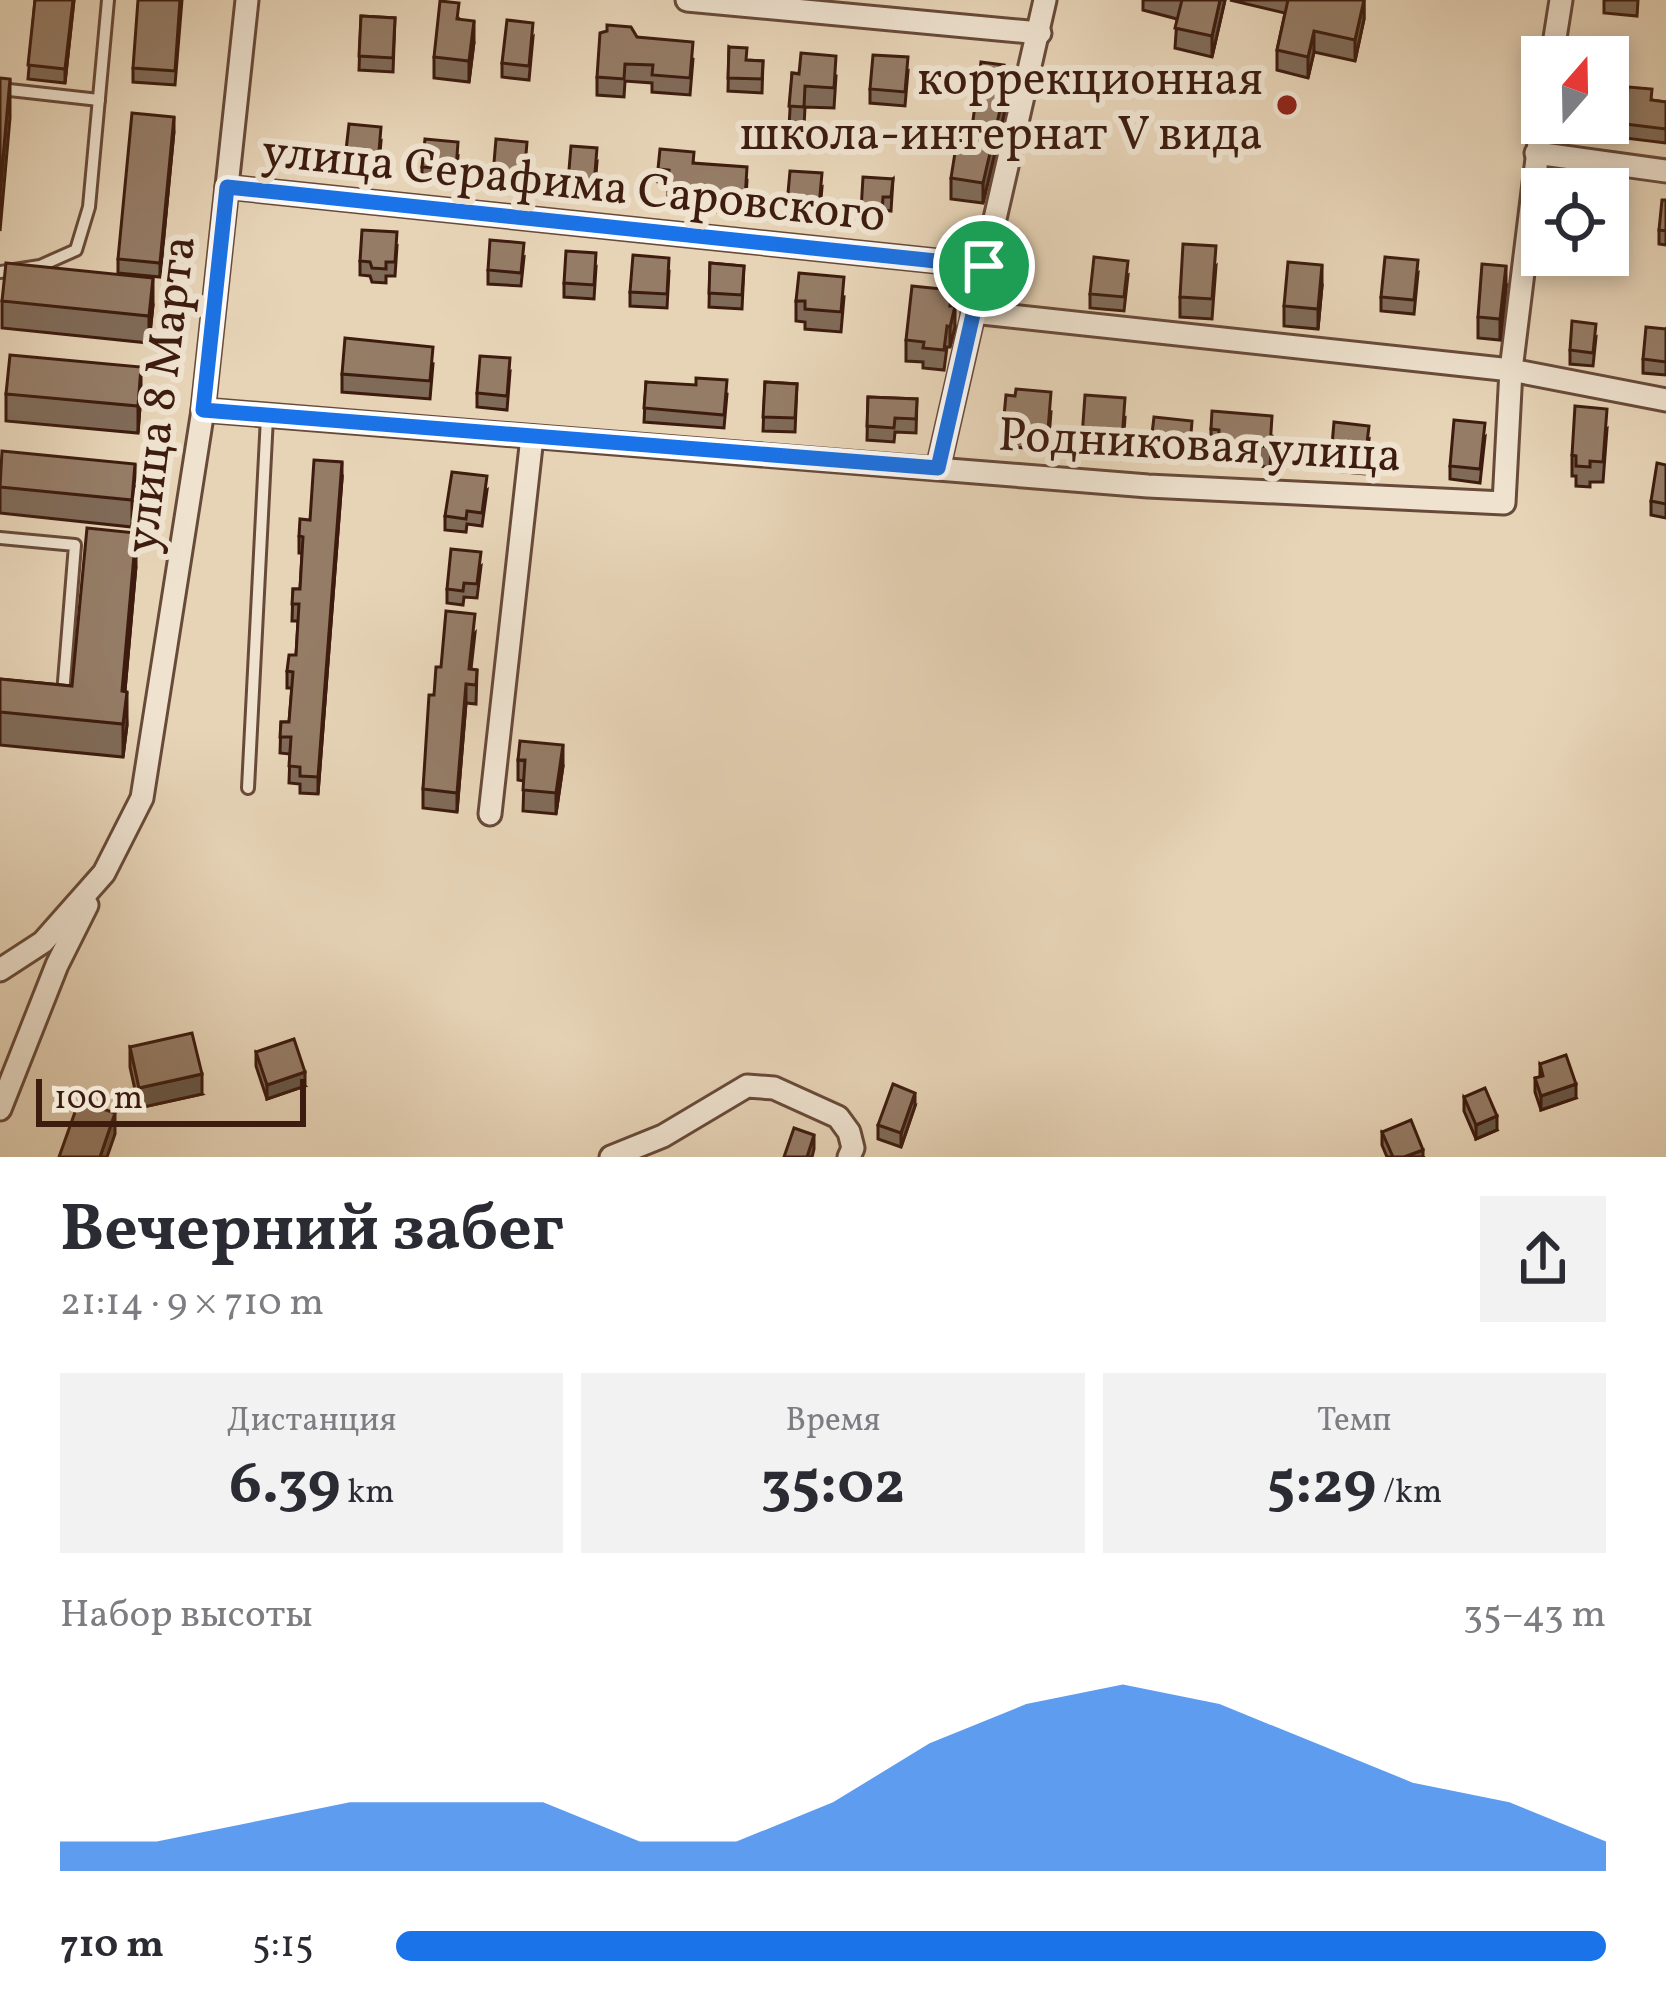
<!DOCTYPE html>
<html lang="ru">
<head>
<meta charset="utf-8">
<style>
	body { margin:0; font-family:Vollkorn,serif; background:#f2f2f3; color:#2b2b33; height:100vh; display:flex; flex-direction:column; font-size:45px; white-space:nowrap }
	* { box-sizing:border-box; margin:0 }
	p { font-size:39px; color:#7c7c81 }
	.icon { flex:none; width:66px; height:66px; fill:none; stroke:currentColor; stroke-width:2; stroke-linecap:round; stroke-linejoin:round }
	.map { position:relative; height:1157px; overflow:hidden }
	.drawer { display:flex; flex-direction:column; background:#fff; flex:1 }
	.drawer>* { flex:none }
	.needle { width:78px; rotate:20deg }
	.fabs { position:absolute; left:1521px; top:36px; display:grid; gap:24px }
	.fabs a { display:grid; place-items:center; width:108px; height:108px; border-radius:0px; background:#fff; box-shadow:0 6px 18px #0003; font-size:60px }
	.scale { position:absolute; left:36px; bottom:30px; width:270px; box-sizing:border-box; padding-left:12px; border:6px solid #3d1c0f; border-top:0; font-size:33px; line-height:42px; white-space:nowrap; color:#3d1c0f; -webkit-text-stroke:9px #efe3d0; paint-order:stroke }
	.pin { position:absolute; display:grid; place-items:center; width:102px; height:102px; color:#fff; margin:-51px; border:6px solid #fff; border-radius:50%; box-shadow:0 3px 12px #0007 }
	.round { display:grid; place-items:center; flex:none; width:126px; height:126px; border-radius:0px; background:#f2f2f3 }
	.head { display:flex; align-items:center; justify-content:space-between; height:204px; padding:0 60px }
	h1 { font-size:66px; font-weight:700; line-height:90px }
	.figures { display:grid; grid-template-columns:repeat(3,1fr); gap:18px; height:204px; padding:12px 60px }
	.figures div { display:grid; align-content:center; border-radius:0px; background:#f2f2f3; text-align:center }
	.figures b { font-size:60px; font-weight:700 }
	.figures small { font-size:33px; font-weight:400 }
	.figures p { font-size:33px }
	.chart { height:336px; padding:24px 60px }
	.chart p { display:flex; justify-content:space-between }
	.chart svg { width:100%; height:216px; margin-top:12px; fill:#1a73e8; opacity:.7 }
	ul { padding:0 60px; list-style:none; font-size:39px }
	li { display:grid; grid-template-columns:192px 144px 1fr; align-items:center; height:90px }
	li i { height:30px; border-radius:15px; background:#1a73e8 }
	.map>svg:first-child { display:block }
	.lines { fill:none; stroke-linecap:round; stroke-linejoin:round }
	.lane-casing { stroke:#684a39; stroke-width:16 }
	.street-casing { stroke:#684a39; stroke-width:27 }
	.lane { stroke:#efe3d0; stroke-width:10 }
	.street { stroke:#efe3d0; stroke-width:21 }
	.wall { fill:#806b58; stroke:#3d1c0f; stroke-width:3 }
	.shaded-wall { fill:#685747; stroke:#3d1c0f; stroke-width:3 }
	.building { fill:#957c66; stroke:#3d1c0f; stroke-width:3 }
	.route-casing { stroke:#fff; stroke-width:24 }
	.route { stroke:#1a73e8; stroke-width:15 }
	.poi-dot { fill:#8f2418; stroke:#efe3d0; stroke-width:4.5 }
	.labels { text-anchor:middle; stroke-width:12; stroke-linejoin:round; paint-order:stroke }
	.poi-label { font-size:48px; fill:#3d1c0f; stroke:#efe3d0; text-anchor:end }
	.street-label { font-size:48px; fill:#3d1c0f; stroke:#efe3d0 }
</style>
</head>
<body>
<div class="map">
<svg width="1666" height="1157" viewBox="0 0 1666 1157">
	<rect width="100%" height="100%" fill="#e7d4b7"/>
	<filter id="stains"><feTurbulence type="fractalNoise" baseFrequency=".00167" numOctaves="4"/><feColorMatrix values="0 0 0 0 .2 0 0 0 0 .09 0 0 0 0 .02 0 0 0 .5 -.17"/></filter>
	<radialGradient id="worn" r=".72"><stop offset=".6" stop-color="#630" stop-opacity="0"/><stop offset="1" stop-color="#630" stop-opacity=".3"/></radialGradient>
	<g class="lines">
		<g class="lane-casing">
			<g id="lane">
				<path d="M0,89L99,100"/>
				<path d="M0,272L40,266L76,250L89,207L108,0"/>
				<path d="M0,538L75,545L63,694L57,693"/>
				<path d="M248,788L267,417"/>
			</g>
		</g>
		<g class="street-casing">
			<g id="street">
				<path d="M687,0L1040,33"/>
				<path d="M1552,57L1561,0"/>
				<path d="M1536,153L1666,171"/>
				<path d="M227,187L984,266"/>
				<path d="M973,312L1511,370L1666,400"/>
				<path d="M203,410L1148,486L1504,503L1511,370L1542,118"/>
				<path d="M938,468L1045,0"/>
				<path d="M490,814L532,437"/>
				<path d="M0,970L43,942L104,873L142,798L203,410L247,0"/>
				<path d="M0,1109L57,965L87,905"/>
				<path d="M611,1157L663,1136L747,1086L774,1088L838,1117L849,1132L853,1148L849,1157"/>
			</g>
		</g>
		<use href="#lane" class="lane"/>
		<use href="#street" class="street"/>
	</g>
	<g class="wall">
		<path d="M35,0H74L65,83L28,79Z"/>
		<path d="M182,0L175,85L133,82V68Z"/>
		<path d="M1143,0H1225L1212,57L1175,48L1177,19L1143,10Z"/>
		<path d="M1230,0H1364V19L1355,61L1314,52L1308,78L1277,70V50L1285,13Z"/>
		<path d="M1604,0H1638L1637,16L1604,13Z"/>
		<path d="M361,16L395,18L393,72L359,70Z"/>
		<path d="M459,19L474,42L469,82L434,78V57Z"/>
		<path d="M533,37L529,80L502,77V63Z"/>
		<path d="M637,37L693,59L690,95L652,92V83L625,81L624,97L597,95V77Z"/>
		<path d="M729,47L746,60L763,61L762,93L728,91Z"/>
		<path d="M908,71L905,106L870,103V89Z"/>
		<path d="M792,73L836,76L834,108L805,107L804,127H789Z"/>
		<path d="M1004,85V114L983,203L951,199V178L970,142Z"/>
		<path d="M1652,100L1666,102V143L1625,138V124Z"/>
		<path d="M174,131L160,277L118,273V259Z"/>
		<path d="M381,141L378,176L345,173V159Z"/>
		<path d="M458,156L456,183L422,180V167Z"/>
		<path d="M527,156L524,192L493,189V175Z"/>
		<path d="M597,162L594,198L568,196V182Z"/>
		<path d="M694,163L747,180L745,214L716,212V205L668,201V183L658,182V169Z"/>
		<path d="M893,179L891,211L883,210L882,226L861,225V211Z"/>
		<path d="M822,187L819,221L787,218V204Z"/>
		<path d="M1666,200V245L1659,244V230Z"/>
		<path d="M1608,204L1618,205L1617,235H1608Z"/>
		<path d="M397,246L395,276H386V283L372,282L370,276L360,275V261Z"/>
		<path d="M524,257L521,286L488,284V270Z"/>
		<path d="M710,263L744,266L742,309L709,307Z"/>
		<path d="M1216,266L1212,319L1180,317V297Z"/>
		<path d="M596,267L594,299L564,297V283Z"/>
		<path d="M669,272L667,308L630,306V292Z"/>
		<path d="M1418,273L1414,314L1381,311V297Z"/>
		<path d="M1128,275L1124,311L1090,308V294Z"/>
		<path d="M1322,286L1318,329L1284,326V306Z"/>
		<path d="M1506,287L1500,340L1478,338V317Z"/>
		<path d="M844,297L841,332L805,329V322L796,321V301Z"/>
		<path d="M2,301L153,305L149,343L2,328Z"/>
		<path d="M952,306L955,327L950,347H947L944,370L923,368V362L906,361V340Z"/>
		<path d="M1666,329V375L1643,373V359Z"/>
		<path d="M1596,337L1593,366L1570,364V350Z"/>
		<path d="M433,364L430,399L342,392V374Z"/>
		<path d="M510,372L507,410L477,407V393Z"/>
		<path d="M646,382L727,394L724,428L644,422Z"/>
		<path d="M765,382L797,384L795,432L763,431Z"/>
		<path d="M6,394H141L138,433L6,421Z"/>
		<path d="M868,397L917,399L916,433L895,432L894,442L867,440Z"/>
		<path d="M1051,412L1048,450L1013,447V437L1004,436V416Z"/>
		<path d="M1125,418L1122,460L1082,457V437Z"/>
		<path d="M1211,429L1272,436L1270,467L1218,463V450L1211,449Z"/>
		<path d="M1607,429L1603,482H1590V487L1576,486V476H1572V455Z"/>
		<path d="M1192,434L1190,460L1151,456V442Z"/>
		<path d="M1485,437L1480,483L1450,479V466Z"/>
		<path d="M1369,439L1365,474L1331,471V457Z"/>
		<path d="M1666,465V518L1651,515V501Z"/>
		<path d="M0,468L135,491L132,527L0,513Z"/>
		<path d="M342,479L318,794L300,793V784L289,783L290,754L280,753L281,722H289L292,688H287V671L296,655L298,621H292L293,589H300L302,553H299V536Z"/>
		<path d="M487,490L482,526L467,524L466,532L445,530V516Z"/>
		<path d="M136,566L125,691L127,725L123,757L0,745V679L72,686Z"/>
		<path d="M481,566L477,598L464,597L463,605L447,603V589Z"/>
		<path d="M475,633L471,669L477,670L476,704L466,703L457,812L423,808V789L434,695L441,667Z"/>
		<path d="M518,760L563,766L556,814L523,811L524,781L518,780Z"/>
		<path d="M130,1047L202,1094L139,1108L130,1067Z"/>
		<path d="M256,1052L305,1086L267,1099L256,1066Z"/>
		<path d="M1540,1064L1576,1098L1541,1110L1535,1092V1078L1540,1077Z"/>
		<path d="M1464,1097L1497,1130L1476,1139L1464,1111Z"/>
		<path d="M915,1106L901,1147L878,1139V1125Z"/>
		<path d="M1382,1132L1423,1157H1387L1382,1145Z"/>
	</g>
	<g class="shaded-wall">
		<path d="M73,0H74L65,83V69Z"/>
		<path d="M1220,0H1225L1212,57V36Z"/>
		<path d="M1364,0V19L1355,61V40Z"/>
		<path d="M474,21V42L469,82V61Z"/>
		<path d="M1314,31V52L1308,78V57Z"/>
		<path d="M1004,65L1001,105L1004,93V114L983,203V183Z"/>
		<path d="M10,79V118L0,231V192Z"/>
		<path d="M174,117V131L160,277V263Z"/>
		<path d="M1322,265V286L1318,329V309Z"/>
		<path d="M1506,266V287L1500,340V319Z"/>
		<path d="M153,278V305L149,343V316Z"/>
		<path d="M955,306V327L950,347V327Z"/>
		<path d="M141,367V394L138,433V406Z"/>
		<path d="M342,462V479L318,794V777Z"/>
		<path d="M135,464V491L132,527V500Z"/>
		<path d="M136,533V566L122,724V691Z"/>
		<path d="M466,684V703L457,812V793Z"/>
		<path d="M127,692V725L123,757V724Z"/>
		<path d="M563,745V766L556,814V793Z"/>
		<path d="M305,1072V1086L267,1099V1085Z"/>
		<path d="M202,1074V1094L139,1108V1088Z"/>
		<path d="M1576,1084V1098L1541,1110V1096Z"/>
		<path d="M915,1093V1106L901,1147V1133Z"/>
		<path d="M115,1113V1134L107,1157H100Z"/>
		<path d="M1497,1116V1130L1476,1139V1125Z"/>
		<path d="M814,1135V1149L812,1157H807Z"/>
		<path d="M1423,1150V1157H1404Z"/>
	</g>
	<g class="building">
		<path d="M35,0H73L65,69L28,65Z"/>
		<path d="M138,0H180L175,71L133,68Z"/>
		<path d="M1182,0H1220L1212,36L1175,28Z"/>
		<path d="M1288,0H1364L1355,40L1314,31L1308,57L1277,50Z"/>
		<path d="M440,1L459,3L457,19L474,21L469,61L434,57Z"/>
		<path d="M361,16L395,18L393,58L359,56Z"/>
		<path d="M507,20L533,23L529,66L502,63Z"/>
		<path d="M607,25L631,27L637,37L693,42L690,78L652,75L653,65L625,64L624,79L597,77L600,33L607,31Z"/>
		<path d="M729,47L747,48L746,60L763,61L762,79L728,78Z"/>
		<path d="M801,53L836,56L834,88L805,86L804,107L789,106L792,73L799,74Z"/>
		<path d="M873,55L908,57L905,92L870,89Z"/>
		<path d="M981,62L1004,65L1000,93H1004L983,183L951,178L957,140L970,142Z"/>
		<path d="M0,78L10,79L0,192Z"/>
		<path d="M1628,87L1652,89L1651,100L1666,102V129L1625,124Z"/>
		<path d="M132,113L174,117L160,263L118,259Z"/>
		<path d="M349,124L381,127L378,163L345,159Z"/>
		<path d="M425,139L458,142L456,170L422,167Z"/>
		<path d="M496,139L527,142L524,178L493,175Z"/>
		<path d="M571,146L597,148L594,185L568,182Z"/>
		<path d="M660,149L694,152L693,163L747,167L745,200L716,198V192L668,188L669,170L658,169Z"/>
		<path d="M790,171L822,173L819,207L787,204Z"/>
		<path d="M863,177L893,179L891,197H883L882,212L861,211Z"/>
		<path d="M1662,200H1666V231L1659,230Z"/>
		<path d="M1608,204L1618,205L1617,222L1608,221Z"/>
		<path d="M362,230L397,232L395,262H386V269L372,268L370,262L360,261Z"/>
		<path d="M490,240L524,243L521,273L488,270Z"/>
		<path d="M1183,244L1216,246L1212,299L1180,297Z"/>
		<path d="M566,251L596,253L594,285L564,283Z"/>
		<path d="M633,255L669,258L667,294L630,292Z"/>
		<path d="M1094,257L1128,261L1124,297L1090,294Z"/>
		<path d="M1385,257L1418,260L1414,300L1381,297Z"/>
		<path d="M1288,262L1322,265L1318,309L1284,306Z"/>
		<path d="M6,263L153,278L149,316L2,301Z"/>
		<path d="M710,263L744,266L742,295L709,293Z"/>
		<path d="M1482,264L1506,266L1500,319L1478,317Z"/>
		<path d="M799,273L844,277L841,312L805,309V301H796Z"/>
		<path d="M912,286L952,290L950,306H955L950,327L947,326L944,350L923,348L924,342L906,340Z"/>
		<path d="M1572,321L1596,324L1593,353L1570,350Z"/>
		<path d="M1646,327L1666,329V362L1643,359Z"/>
		<path d="M345,338L433,347L430,381L342,374Z"/>
		<path d="M10,355L141,367L138,406L6,394Z"/>
		<path d="M480,356L510,358L507,396L477,393Z"/>
		<path d="M696,378L727,380L724,415L644,408L646,382L696,385Z"/>
		<path d="M765,382L797,384L795,418L763,417Z"/>
		<path d="M1016,389L1051,392L1048,430L1013,427L1014,416H1004L1006,395L1015,396Z"/>
		<path d="M1085,395L1125,398L1122,440L1082,437Z"/>
		<path d="M868,397L917,399L916,419L895,418L894,428L867,426Z"/>
		<path d="M1575,406L1607,409L1603,462L1590,461V467L1576,466V456L1572,455Z"/>
		<path d="M1212,411L1272,416L1270,447L1218,442L1219,430L1211,429Z"/>
		<path d="M1154,417L1192,421L1190,446L1151,442Z"/>
		<path d="M1454,420L1485,423L1480,469L1450,466Z"/>
		<path d="M1334,422L1369,426L1365,460L1331,457Z"/>
		<path d="M2,451L135,464L132,500L0,487Z"/>
		<path d="M314,460L342,462L318,777L300,776V767L289,766L291,737H280L281,722H289L293,672L287,671L289,655H296L299,604H292L293,589H300L303,537L299,536L300,519L310,520Z"/>
		<path d="M1657,463L1666,465V504L1651,501Z"/>
		<path d="M452,472L487,476L482,513L467,511L466,519L445,516Z"/>
		<path d="M87,528L136,533L122,691L127,692L123,724L0,712V679L72,686Z"/>
		<path d="M451,549L481,552L477,584L464,583L463,591L447,589Z"/>
		<path d="M446,611L475,614L469,669L477,670L476,685L466,684L457,793L423,789L429,695H434L436,667H441Z"/>
		<path d="M520,741L563,745L556,793L523,790L525,760H518Z"/>
		<path d="M192,1033L202,1074L139,1088L130,1047Z"/>
		<path d="M294,1039L305,1072L267,1085L256,1052Z"/>
		<path d="M1566,1055L1576,1084L1541,1096L1535,1078L1543,1076L1540,1064Z"/>
		<path d="M893,1084L915,1093L901,1133L878,1125Z"/>
		<path d="M1485,1088L1497,1116L1476,1125L1464,1097Z"/>
		<path d="M79,1101L115,1113L100,1157H59Z"/>
		<path d="M1411,1120L1423,1150L1404,1157H1393L1382,1132Z"/>
		<path d="M794,1128L814,1135L807,1157H784Z"/>
	</g>
	<g class="lines">
		<g class="route-casing">
			<path id="route" d="M227,187L984,266L938,468L203,410Z"/>
		</g>
		<use href="#route" class="route"/>
	</g>
	<circle class="poi-dot" cx="1287" cy="105" r="12"/>
	<g class="labels">
		<g class="poi-label">
			<text x="1263" y="94">коррекционная<tspan x="1263" dy="55">школа-интернат V вида</tspan></text>
		</g>
		<g class="street-label">
			<text transform="translate(574 181) rotate(6)" y="17">улица Серафима Саровского</text>
			<text transform="translate(158 394) rotate(-83)" y="17">улица 8 Марта</text>
			<text transform="translate(1200 443) rotate(3)" y="17">Родниковая улица</text>
		</g>
	</g>
	<rect width="100%" height="100%" filter="url(#stains)"/>
	<rect width="100%" height="100%" fill="url(#worn)"/>
</svg>
<div class="fabs">
<a><svg class="needle" viewBox="-14 -14 28 28"><path d="M0-13l5 13h-10z" fill="#e53935"/><path d="M0 13l5-13h-10z" fill="#7c7c81"/></svg></a>
<a><svg class="icon" aria-label="locate" viewBox="0 0 24 24"><circle cx="12" cy="12" r="6"/><path d="M12 2v4M12 18v4M2 12h4M18 12h4"/></svg></a>
</div>
<div class="scale">100 m</div>
<div class="pin" style="left:984px;top:266px;background:#1e9e55"><svg class="icon" aria-label="arrive" viewBox="0 0 24 24"><path d="M6 21V4h12l-3 4 3 4H6"/></svg></div>
</div>
<section class="drawer">
<div class="head"><div><h1>Вечерний забег</h1><p>21:14 · 9 × 710 m</p></div><a class="round"><svg class="icon" aria-label="share" viewBox="0 0 24 24"><path d="M12 15V3M7 8l5-5 5 5M5 13v7h14v-7"/></svg></a></div>
<div class="figures">
<div><p>Дистанция</p><b>6.39<small> km</small></b></div>
<div><p>Время</p><b>35:02</b></div>
<div><p>Темп</p><b>5:29<small> /km</small></b></div>
</div>
<div class="chart"><p><span>Набор высоты</span>35–43 m</p>
<svg viewBox="0 0 160 44" preserveAspectRatio="none"><path d="M0 44V38L10 38L20 34L30 30L40 30L50 30L60 38L70 38L80 30L90 18L100 10L110 6L120 10L130 18L140 26L150 30L160 38V44z"/></svg>
</div>
<ul>
<li><b>710 m</b>5:15<i style="width:100%"></i></li>
</ul>
</section>
</body>
</html>
